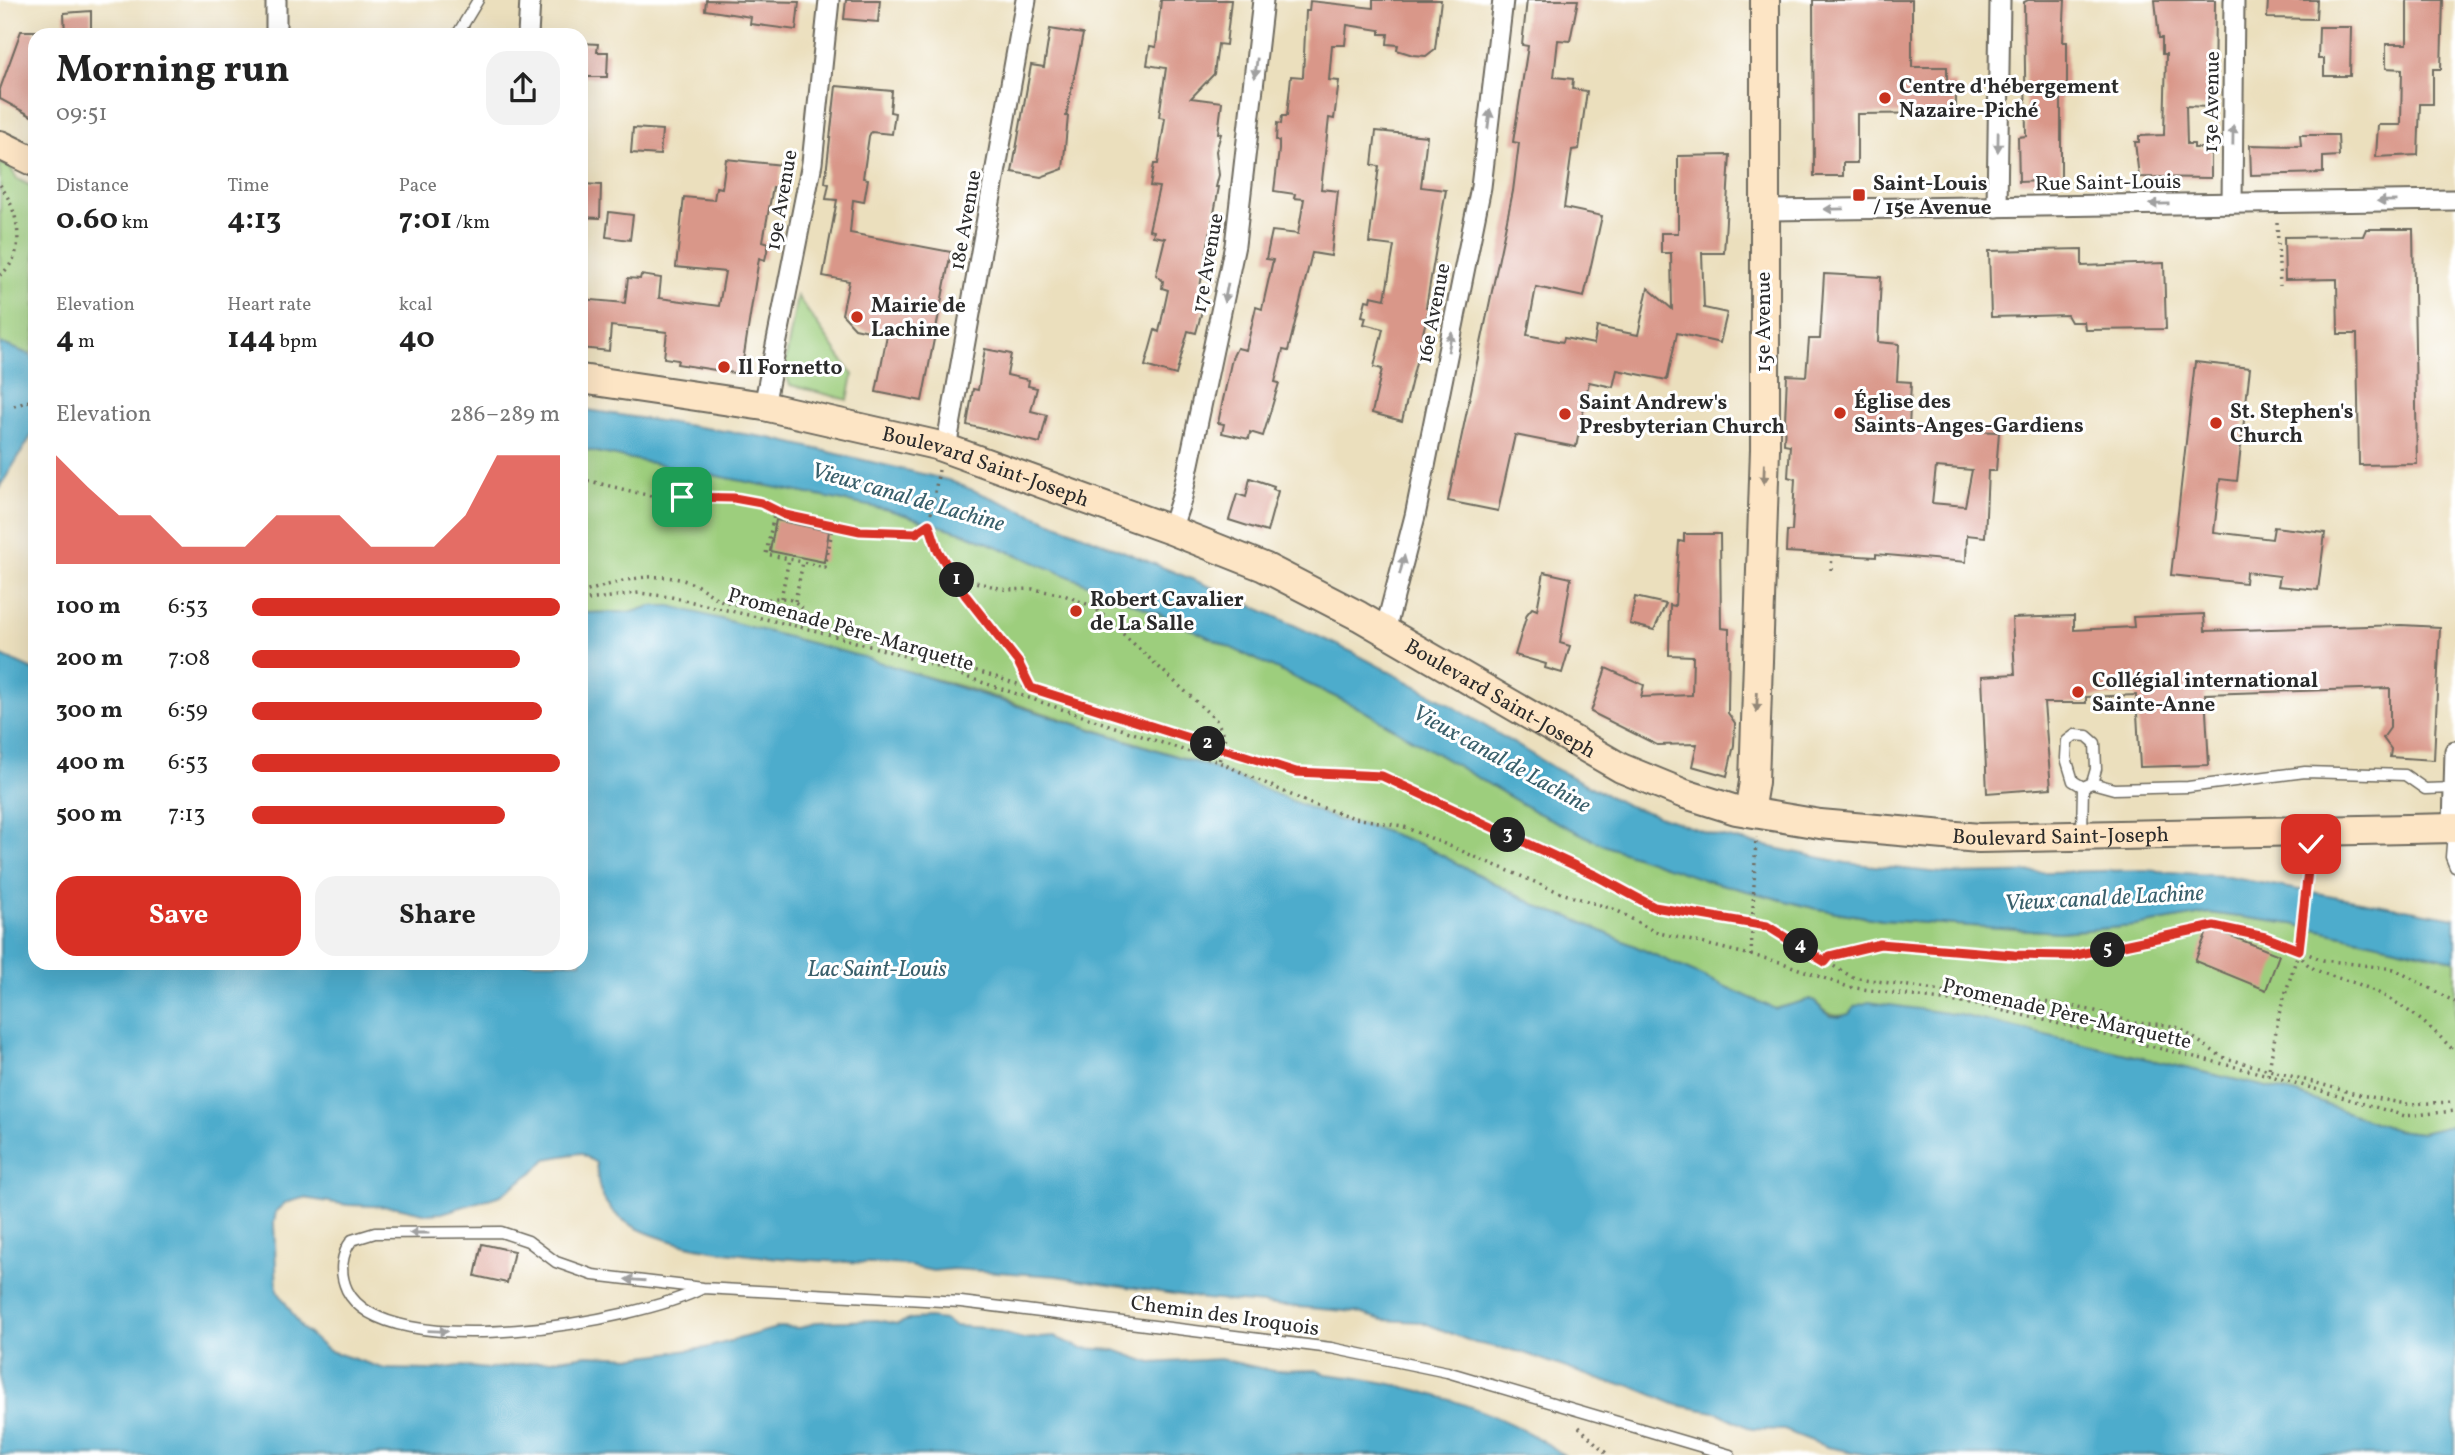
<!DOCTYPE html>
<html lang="en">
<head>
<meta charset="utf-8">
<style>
	body { margin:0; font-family:Vollkorn,serif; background:#f2f2f2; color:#222; height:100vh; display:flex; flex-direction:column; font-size:26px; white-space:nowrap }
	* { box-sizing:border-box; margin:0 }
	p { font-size:23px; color:#767676 }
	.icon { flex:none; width:38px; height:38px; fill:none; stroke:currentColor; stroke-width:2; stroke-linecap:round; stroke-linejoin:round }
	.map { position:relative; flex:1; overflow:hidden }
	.side { position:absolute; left:28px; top:28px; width:560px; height:942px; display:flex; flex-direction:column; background:#fff; border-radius:21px; box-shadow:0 7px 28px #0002 }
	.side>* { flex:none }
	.pin { position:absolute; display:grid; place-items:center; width:60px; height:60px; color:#fff; margin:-30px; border-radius:14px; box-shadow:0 4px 10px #0006 }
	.km { position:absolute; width:35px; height:35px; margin:-18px; border-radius:50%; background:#222; color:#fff; font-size:19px; line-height:35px; text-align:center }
	.round { display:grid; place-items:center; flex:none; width:74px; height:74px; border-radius:21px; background:#f2f2f2 }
	.headline { display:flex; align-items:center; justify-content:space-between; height:119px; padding:0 28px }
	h1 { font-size:38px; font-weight:700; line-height:52px }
	.figures { display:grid; grid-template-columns:repeat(3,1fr); gap:10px; height:119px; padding:7px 28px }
	.figures div { display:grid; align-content:center }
	.figures b { font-size:30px; font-weight:700 }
	.figures small { font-size:19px; font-weight:400 }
	.figures p { font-size:19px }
	.chart { height:196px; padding:14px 28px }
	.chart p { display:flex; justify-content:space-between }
	.chart svg { width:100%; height:126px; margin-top:7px; fill:#d93025; opacity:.7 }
	.primary-button { display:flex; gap:14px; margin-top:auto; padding:14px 28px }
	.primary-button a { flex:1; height:80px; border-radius:21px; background:#d93025; color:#fff; font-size:28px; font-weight:700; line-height:80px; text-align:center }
	.primary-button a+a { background:#f2f2f2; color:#222 }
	ul { padding:0 28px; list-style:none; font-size:23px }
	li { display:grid; grid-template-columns:112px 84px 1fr; align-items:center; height:52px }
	li i { height:18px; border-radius:9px; background:#d93025 }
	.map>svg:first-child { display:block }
	.green { fill:#9dce7d; stroke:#647c54; stroke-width:2 }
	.water { fill:#4eaccc; stroke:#3c6c7c; stroke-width:2 }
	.building { fill:#d99789; fill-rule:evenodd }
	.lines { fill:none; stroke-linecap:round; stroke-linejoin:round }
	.lane-casing { stroke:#6e6a5e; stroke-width:13 }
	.street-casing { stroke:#6e6a5e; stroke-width:23 }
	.secondary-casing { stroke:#6e6a5e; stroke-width:32 }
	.path { stroke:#6e6a5e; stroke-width:3.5; stroke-dasharray:2 5; stroke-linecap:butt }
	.lane { stroke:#fff; stroke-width:10 }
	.street { stroke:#fff; stroke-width:19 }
	.secondary { stroke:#fde5c5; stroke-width:28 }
	.oneway { fill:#a0a0a0 }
	.oneway2 { fill:#948878 }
	.route-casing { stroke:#fff; stroke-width:14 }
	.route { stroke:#d93025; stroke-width:9 }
	.poi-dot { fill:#c8321e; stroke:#fff; stroke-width:2.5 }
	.labels { text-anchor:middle; stroke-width:6; stroke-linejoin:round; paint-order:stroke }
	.poi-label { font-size:21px; font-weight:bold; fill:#2b2b2b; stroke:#fff; text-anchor:start }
	.street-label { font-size:21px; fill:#2b2b2b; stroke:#fff }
	.water-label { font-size:23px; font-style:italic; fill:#395f6b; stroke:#fff }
</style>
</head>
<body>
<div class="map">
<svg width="2455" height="1455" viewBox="0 0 2455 1455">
	<rect width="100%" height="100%" fill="#fff"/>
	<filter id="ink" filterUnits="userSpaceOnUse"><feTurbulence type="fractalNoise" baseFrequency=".0143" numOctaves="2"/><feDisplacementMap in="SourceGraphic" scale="14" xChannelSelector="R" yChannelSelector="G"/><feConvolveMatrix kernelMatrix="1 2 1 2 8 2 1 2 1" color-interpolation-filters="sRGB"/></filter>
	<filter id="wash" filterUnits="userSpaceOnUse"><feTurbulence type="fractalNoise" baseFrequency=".00686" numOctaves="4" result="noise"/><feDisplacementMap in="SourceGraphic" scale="28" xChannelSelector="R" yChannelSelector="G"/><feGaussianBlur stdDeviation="1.57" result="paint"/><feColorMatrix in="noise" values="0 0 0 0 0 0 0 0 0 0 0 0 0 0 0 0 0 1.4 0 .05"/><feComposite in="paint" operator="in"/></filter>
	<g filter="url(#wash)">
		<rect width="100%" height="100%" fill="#ebdfbd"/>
		<g class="green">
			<path d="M0,162L11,168L17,179L35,188V334L31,355L0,343Z"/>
			<path d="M797,296L853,375L848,400L790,385L784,370Z"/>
			<path d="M581,449L889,510L967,534L1157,613L1359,708L1536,812L1705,880L1813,908L1882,920L2059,932L2135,926L2209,913L2293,924L2455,960V1125L2421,1133L2396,1130L2296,1094L1960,1015L1849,1014C1830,1020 1825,1010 1811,999L1775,1009L1570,917L1545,910L1422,845L1375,828L1338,820L1210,767L967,688L722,619L651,606L633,612L581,613Z"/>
		</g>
		<g class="water">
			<path d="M0,343L31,355L35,364V430L0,487Z"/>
			<path d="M581,409L770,438L948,480L1211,587L1352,652L1441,699L1554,768L1626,805L1714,835L1846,863L1951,874L2146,870L2222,876L2455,918V960L2293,924L2209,913L2135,926L2059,932L1882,920L1813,908L1705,880L1606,846L1536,812L1359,708L1157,613L967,534L889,510L581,449Z"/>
			<path d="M651,606H671L863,657L1210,767L1338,820L1375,828L1422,845L1545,910L1570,917L1775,1009L1811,999L1830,1016L1839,1017L1849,1014L1855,1006L1869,1002L1960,1015L2296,1094L2396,1130L2421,1133L2455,1125V1455H1868L1827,1447L1784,1430L1752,1429L1719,1413L1677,1405L1629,1385L1609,1383L1521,1352L1475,1343L1422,1322L1383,1320L1356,1312L1205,1299L1057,1276L953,1269L933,1271L904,1265C835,1260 654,1262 610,1208C598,1193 598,1181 596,1163L580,1153L546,1159L536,1170L501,1195L442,1213L428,1214L397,1207L348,1205L303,1198L285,1203L276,1211L274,1223L277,1290L302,1328L327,1350L385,1369L431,1370L460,1366L488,1369L587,1355L635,1357L706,1348L780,1327L800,1328L817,1322L877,1320L897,1324L911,1319L929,1318L944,1320L954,1326L986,1328L1022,1339L1055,1337L1081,1348L1115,1350L1151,1363L1220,1359L1273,1371L1316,1370L1326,1374C1406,1382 1498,1408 1564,1455H0V655L35,671V962H581V613L633,612Z"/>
		</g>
		<g id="blocks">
			<g class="building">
				<path d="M706,0L799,2L796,30L750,24L751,17L705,10Z"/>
				<path d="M846,0H880L878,22L844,19Z"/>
				<path d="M1161,0H1231L1226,45L1218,44L1214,74L1191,98L1222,102L1218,133L1221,134L1216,151L1219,175L1216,187H1219L1198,297H1200L1198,306L1203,307L1196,333L1188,331L1176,375L1145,366L1155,330L1159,332L1168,290L1162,288L1163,281L1156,275L1165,238L1153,236L1154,231L1149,230L1159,187L1150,186L1154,164H1158L1165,118L1159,117L1166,68L1147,65L1150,46L1156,47Z"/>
				<path d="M1373,0H1441L1435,49L1426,56L1413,55L1397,50L1398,45L1387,44L1388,34H1380V30L1347,25L1345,45H1332L1329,80L1339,81L1334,119L1329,118L1321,189L1338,191L1331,256L1312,253L1288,351L1283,350L1275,382L1279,383L1263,436L1250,432L1249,439L1222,433L1224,424L1218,423L1232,358L1237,348L1246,350L1256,307L1262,309L1273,260L1266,259L1272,231L1298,234L1304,199L1294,198L1295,194L1274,191L1279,150V141L1276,140L1277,123L1281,124L1282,116H1287L1291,76L1303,77L1306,11H1309L1310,1L1373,8Z"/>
				<path d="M1527,0H1578L1570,41L1558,40L1554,77L1573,79L1572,89L1587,91L1579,149L1572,150L1564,208L1602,216L1584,297L1536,287L1527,335L1563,342L1564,338L1594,344L1597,327L1638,335L1648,288L1672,309L1671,253H1661V233H1678V156L1730,155L1724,253H1702L1704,308L1727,313L1720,343L1677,333L1667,380L1617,370L1613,387L1589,382L1576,447L1515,435L1498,511L1448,501L1513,191L1519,143L1513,142L1528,46L1522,45Z"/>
				<path d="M1813,0H1912V67H1947V83H1956V113L1857,114V163H1843V176H1814Z"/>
				<path d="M2028,0H2065L2063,42H2067V97H2061V180L2019,182L2018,137L2026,136L2024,2Z"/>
				<path d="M2155,0H2215L2214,100H2209L2208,107L2186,106L2187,144H2194V148H2211V178L2139,177L2135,142H2139V136L2164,135L2166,54H2162V38H2159Z"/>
				<path d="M2268,0H2317L2316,19L2267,18Z"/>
				<path d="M2407,0H2443L2441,69H2433V104H2420L2418,155L2376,157L2378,125H2401L2402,69L2386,68V44H2407Z"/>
				<path d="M91,11V35H65L64,13Z"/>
				<path d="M2319,27H2351L2350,76H2324V59H2318Z"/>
				<path d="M1050,29L1083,34L1066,116H1068L1063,169L1041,177L1012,172L1031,65L1044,67Z"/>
				<path d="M21,31H35V118L0,99V89Z"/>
				<path d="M581,43L598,44L597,52H608L607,77H581Z"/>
				<path d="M836,86L892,91L890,112L895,113L892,134L871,132L869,136L863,178L868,179L864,202L853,200L850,233L951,252L922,401L876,392L887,335L855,328L842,314L849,281L823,276L837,200L826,199L829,184L825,183Z"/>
				<path d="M633,128L662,130L660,155L631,153Z"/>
				<path d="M1376,131L1427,136L1421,187L1446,190L1426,307L1429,308L1402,421L1372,413L1382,369L1374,367L1383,329L1364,324L1366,317L1362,316L1366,300L1370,301L1371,296L1385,299L1394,246L1369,243L1379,166L1372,165Z"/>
				<path d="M2300,135H2338L2339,156L2323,157V173L2251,175L2250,145L2301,146Z"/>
				<path d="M726,159L782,165L779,188L773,187L763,241L769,243L765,260L759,258L741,374L677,364L678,360L664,358L667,332L611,326L609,351L581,348V299L625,303L628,278L640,279L641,275L661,278L659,298L719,306L725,272L676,267L684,197L714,200L716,187L722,188Z"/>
				<path d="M581,184L601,185L600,218L581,217Z"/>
				<path d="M609,212L633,215L630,240L606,237Z"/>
				<path d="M2366,229H2413L2417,464L2359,465L2357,334H2338L2337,279L2285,280L2284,237L2363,236Z"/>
				<path d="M2082,249V266L2164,263L2166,329L2085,330L2084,322H2071L2067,315L1991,317L1989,251Z"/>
				<path d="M1824,274L1881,277L1878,342L1899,344L1897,381L1911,382L1909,429L1999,432L1996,471H1988L1985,537L1967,535L1966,562L1876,554V557L1786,552L1787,531H1792L1795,479L1788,477L1790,445L1784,444L1787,375L1806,376L1809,339H1820ZM1936,467L1972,470L1965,506L1932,503Z"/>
				<path d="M985,349L1011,354L1007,375L1029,380L1028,386L1037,388L1031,411L1047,415L1040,443L967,425L973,389L978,390Z"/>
				<path d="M2195,362L2250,368L2237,481L2220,479L2214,532L2272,539L2274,527L2325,533L2318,590L2278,586L2280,576L2246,572L2245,583L2171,575Z"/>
				<path d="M1250,478L1274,486L1273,489L1278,491L1267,532L1229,520L1237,494L1246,497Z"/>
				<path d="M776,520L829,531L824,562L770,551Z"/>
				<path d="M1684,534H1720L1721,628L1729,629L1728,713L1735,723L1734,745L1727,776L1692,766L1697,744L1657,745L1591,712L1606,668L1644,685L1641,697L1692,695L1693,656L1669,655L1670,605L1675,606L1679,541L1684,542Z"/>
				<path d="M1544,572L1571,578L1560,643L1570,646L1562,673L1545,668L1546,664L1515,655L1527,614L1532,608L1537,610Z"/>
				<path d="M1635,597L1666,604L1654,630L1630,624Z"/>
				<path d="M2204,614L2205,631L2401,625L2440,627L2434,760L2390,757L2391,749L2383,738L2390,728V688L2205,694L2209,765L2140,767L2136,695L2086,697V703H2044L2051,788L1987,793L1982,676L2015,674L2012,618L2074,616V630L2134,627L2133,617Z"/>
				<path d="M2209,927L2279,955L2266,990L2195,961Z"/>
				<path d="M482,1244L514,1251L507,1283L475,1276Z"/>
			</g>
		</g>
	</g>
	<g filter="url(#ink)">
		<use href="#blocks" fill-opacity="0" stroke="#6e6a5e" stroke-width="2"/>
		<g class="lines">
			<g class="lane-casing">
				<g id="lane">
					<path d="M457,35L478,0"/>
					<path d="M2092,783L2114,789L2188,787L2305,772L2405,775L2425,789L2454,788"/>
					<path d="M2453,832L2451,857L2455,867"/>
					<path d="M2082,833L2083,787L2092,783L2096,769L2095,743L2087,736L2075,735L2067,741L2066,758L2073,781L2083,787"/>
					<path d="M703,1288C640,1321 385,1367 347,1290C339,1273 341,1254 352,1240L375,1233L501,1232L528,1241L556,1262L593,1275L703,1288L961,1302L1331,1348L1447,1372L1730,1455"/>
				</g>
			</g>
			<g class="street-casing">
				<g id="street">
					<path d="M276,0V35"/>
					<path d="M528,35L530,0"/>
					<path d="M2232,203L2234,0"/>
					<path d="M1997,207L2000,0"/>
					<path d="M1763,210L2455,200"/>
					<path d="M764,406L812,163L829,0"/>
					<path d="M946,448L1026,0"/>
					<path d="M1171,530L1182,497L1235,245L1263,0"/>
					<path d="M1385,631L1415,516L1481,187L1503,0"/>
					<path d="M2453,828L2455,751"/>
				</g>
			</g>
			<g class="secondary-casing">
				<g id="secondary">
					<path d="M0,145L35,162"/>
					<path id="s1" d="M581,379L764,406L936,445L1171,530L1264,567L1359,616L1621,768L1682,793L1736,810L1820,824L1979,838L2455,828"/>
					<path d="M1749,812L1754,782L1765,449V0"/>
				</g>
			</g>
			<g class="path">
				<path d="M0,185C18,209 29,254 0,275"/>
				<path d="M2277,222L2280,286"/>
				<path d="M14,406L35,399"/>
				<path d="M939,470L929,525L932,538L966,596L1018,662L1031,688"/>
				<path d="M581,479L659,498H734L761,503L785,515L860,531L916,533L929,525"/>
				<path d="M775,510L766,554L825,567L833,526"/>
				<path d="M1831,570L1832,555"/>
				<path d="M956,577L1007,590L1033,589L1064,595L1094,607L1216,720L1225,736L1219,762"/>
				<path d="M581,593C618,582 658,567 696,585C709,592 718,602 733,604C752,607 773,593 791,600C805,606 809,621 823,627L918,652L1278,768L1309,775L1382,776L1595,875L1654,907L1767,926L1852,977L1985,998L2054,1003L2095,1011L2135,1023L2168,1025L2179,1028L2222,1057L2356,1094L2406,1104L2455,1102"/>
				<path d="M781,598L789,559"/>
				<path d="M581,601L639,593L671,597L817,631L898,654L1219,762L1311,804L1355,818L1402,826L1561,893L1616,910L1655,932L1780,962L1848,987L1978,1005L2044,1020L2268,1075L2405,1116L2455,1111"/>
				<path d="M795,601L803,562"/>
				<path d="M2299,952C2307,974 2339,977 2358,984C2397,999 2427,1022 2455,1052"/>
				<path d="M1751,956L1756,837"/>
				<path d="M1825,962L1830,956L1880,944L2014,955L2071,956L2214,926L2265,937L2323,960L2394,969L2455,1002"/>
				<path d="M2268,1075L2279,1014L2299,950L2310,855"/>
				<path d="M1579,1427L1608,1455"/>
			</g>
			<use href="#lane" class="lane"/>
			<use href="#street" class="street"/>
			<use href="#secondary" class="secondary"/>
		</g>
		<defs><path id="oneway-solid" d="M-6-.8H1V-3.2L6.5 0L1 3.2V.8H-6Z" transform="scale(1.75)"/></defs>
		<g class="oneway">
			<use href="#oneway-solid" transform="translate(1256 68) rotate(97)"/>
			<use href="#oneway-solid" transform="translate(1489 119) rotate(-83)"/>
			<use href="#oneway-solid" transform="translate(2233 135) rotate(-89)"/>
			<use href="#oneway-solid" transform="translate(1998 142) rotate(91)"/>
			<use href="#oneway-solid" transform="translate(2387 201) rotate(179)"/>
			<use href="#oneway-solid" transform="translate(2159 204) rotate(179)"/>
			<use href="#oneway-solid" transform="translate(1834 209) rotate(179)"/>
			<use href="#oneway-solid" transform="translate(1226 293) rotate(101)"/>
			<use href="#oneway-solid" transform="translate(1450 342) rotate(-79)"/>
			<use href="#oneway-solid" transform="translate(1402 565) rotate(-76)"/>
			<use href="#oneway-solid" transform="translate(419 1233) rotate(-180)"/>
			<use href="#oneway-solid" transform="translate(635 1280) rotate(-176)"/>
			<use href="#oneway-solid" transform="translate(438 1331) rotate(2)"/>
		</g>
		<g class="oneway2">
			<use href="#oneway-solid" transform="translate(1764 474) rotate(92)"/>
			<use href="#oneway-solid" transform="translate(1757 702) rotate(92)"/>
		</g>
	</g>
	<g class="lines" filter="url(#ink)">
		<g class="route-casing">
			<path id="route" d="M682,497L734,498L761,503L785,515L860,531L916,533L929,524L938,551L966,596L1018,662L1031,688L1296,772L1382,776L1595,875L1654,907L1767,926L1825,962L1830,956L1880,944L2014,955L2071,956L2214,926L2265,937L2299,950L2311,844"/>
		</g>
		<use href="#route" class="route"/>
	</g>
	<g class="poi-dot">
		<circle cx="1885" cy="98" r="7"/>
		<rect x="1852" y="188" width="14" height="14" rx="3.5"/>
		<circle cx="857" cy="317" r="7"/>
		<circle cx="724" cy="367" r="7"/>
		<circle cx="1840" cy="413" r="7"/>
		<circle cx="1565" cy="414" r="7"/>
		<circle cx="2216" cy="423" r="7"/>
		<circle cx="1076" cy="611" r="7"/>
		<circle cx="2078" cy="692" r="7"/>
	</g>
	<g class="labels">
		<g class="poi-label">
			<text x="1899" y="93">Centre d'hébergement<tspan x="1899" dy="24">Nazaire-Piché</tspan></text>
			<text x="1873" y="190">Saint-Louis<tspan x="1873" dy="24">/ 15e Avenue</tspan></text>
			<text x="871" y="312">Mairie de<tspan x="871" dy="24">Lachine</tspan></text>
			<text x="738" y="374">Il Fornetto</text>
			<text x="1854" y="408">Église des<tspan x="1854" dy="24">Saints-Anges-Gardiens</tspan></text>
			<text x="1579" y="409">Saint Andrew's<tspan x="1579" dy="24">Presbyterian Church</tspan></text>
			<text x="2230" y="418">St. Stephen's<tspan x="2230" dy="24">Church</tspan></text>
			<text x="1090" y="606">Robert Cavalier<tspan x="1090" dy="24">de La Salle</tspan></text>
			<text x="2092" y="687">Collégial international<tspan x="2092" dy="24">Sainte-Anne</tspan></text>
		</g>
		<g class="street-label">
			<text transform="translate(2211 102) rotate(-89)" y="7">13e Avenue</text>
			<text transform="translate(2108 182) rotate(-1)" y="7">Rue Saint-Louis</text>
			<text transform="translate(781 200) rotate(-80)" y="7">19e Avenue</text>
			<text transform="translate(965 220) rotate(-80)" y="7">18e Avenue</text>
			<text transform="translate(1207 263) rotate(-80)" y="7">17e Avenue</text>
			<text transform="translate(1433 313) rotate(-79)" y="7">16e Avenue</text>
			<text transform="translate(1763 322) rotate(-90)" y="7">15e Avenue</text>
			<text dy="7" stroke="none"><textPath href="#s1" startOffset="415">Boulevard Saint-Joseph</textPath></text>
			<text transform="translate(851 629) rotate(16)" y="7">Promenade Père-Marquette</text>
			<text dy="7" stroke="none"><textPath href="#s1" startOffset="982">Boulevard Saint-Joseph</textPath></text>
			<text dy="7" stroke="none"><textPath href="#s1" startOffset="1570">Boulevard Saint-Joseph</textPath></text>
			<text transform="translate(2067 1013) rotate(13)" y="7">Promenade Père-Marquette</text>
			<text transform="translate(1225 1315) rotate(8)" y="7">Chemin des Iroquois</text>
		</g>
		<g class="water-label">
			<text transform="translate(908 496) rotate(16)" y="8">Vieux canal de Lachine</text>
			<text transform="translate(1502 758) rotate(29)" y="8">Vieux canal de Lachine</text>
			<text transform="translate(2104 897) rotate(-3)" y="8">Vieux canal de Lachine</text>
			<text x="877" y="976">Lac Saint-Louis</text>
		</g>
	</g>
</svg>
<div class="pin" style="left:682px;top:497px;background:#1e9e55"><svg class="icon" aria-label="arrive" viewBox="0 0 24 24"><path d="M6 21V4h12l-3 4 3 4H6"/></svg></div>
<div class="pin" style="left:2311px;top:844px;background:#d93025"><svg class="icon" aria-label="check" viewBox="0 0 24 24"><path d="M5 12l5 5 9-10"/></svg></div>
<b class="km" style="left:957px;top:580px">1</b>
<b class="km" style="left:1208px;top:744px">2</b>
<b class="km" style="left:1508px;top:835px">3</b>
<b class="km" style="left:1801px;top:946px">4</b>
<b class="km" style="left:2108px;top:950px">5</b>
<section class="side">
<div class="headline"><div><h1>Morning run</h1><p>09:51</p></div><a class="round"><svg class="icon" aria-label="share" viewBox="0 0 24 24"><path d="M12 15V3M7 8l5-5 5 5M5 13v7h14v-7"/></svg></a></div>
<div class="figures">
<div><p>Distance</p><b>0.60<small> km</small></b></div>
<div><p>Time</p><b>4:13</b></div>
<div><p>Pace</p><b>7:01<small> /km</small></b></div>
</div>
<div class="figures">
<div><p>Elevation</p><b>4<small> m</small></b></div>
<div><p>Heart rate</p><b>144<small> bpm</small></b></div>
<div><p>kcal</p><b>40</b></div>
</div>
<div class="chart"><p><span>Elevation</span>286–289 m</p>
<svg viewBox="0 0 160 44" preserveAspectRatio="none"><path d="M0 44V6L10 17L20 27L30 27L40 38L50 38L60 38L70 27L80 27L90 27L100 38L110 38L120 38L130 27L140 6L150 6L160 6V44z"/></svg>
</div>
<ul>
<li><b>100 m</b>6:53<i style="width:100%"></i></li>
<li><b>200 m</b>7:08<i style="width:87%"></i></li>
<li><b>300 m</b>6:59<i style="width:94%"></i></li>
<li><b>400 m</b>6:53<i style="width:100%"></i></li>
<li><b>500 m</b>7:13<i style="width:82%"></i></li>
</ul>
<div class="primary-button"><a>Save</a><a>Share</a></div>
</section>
</div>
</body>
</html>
